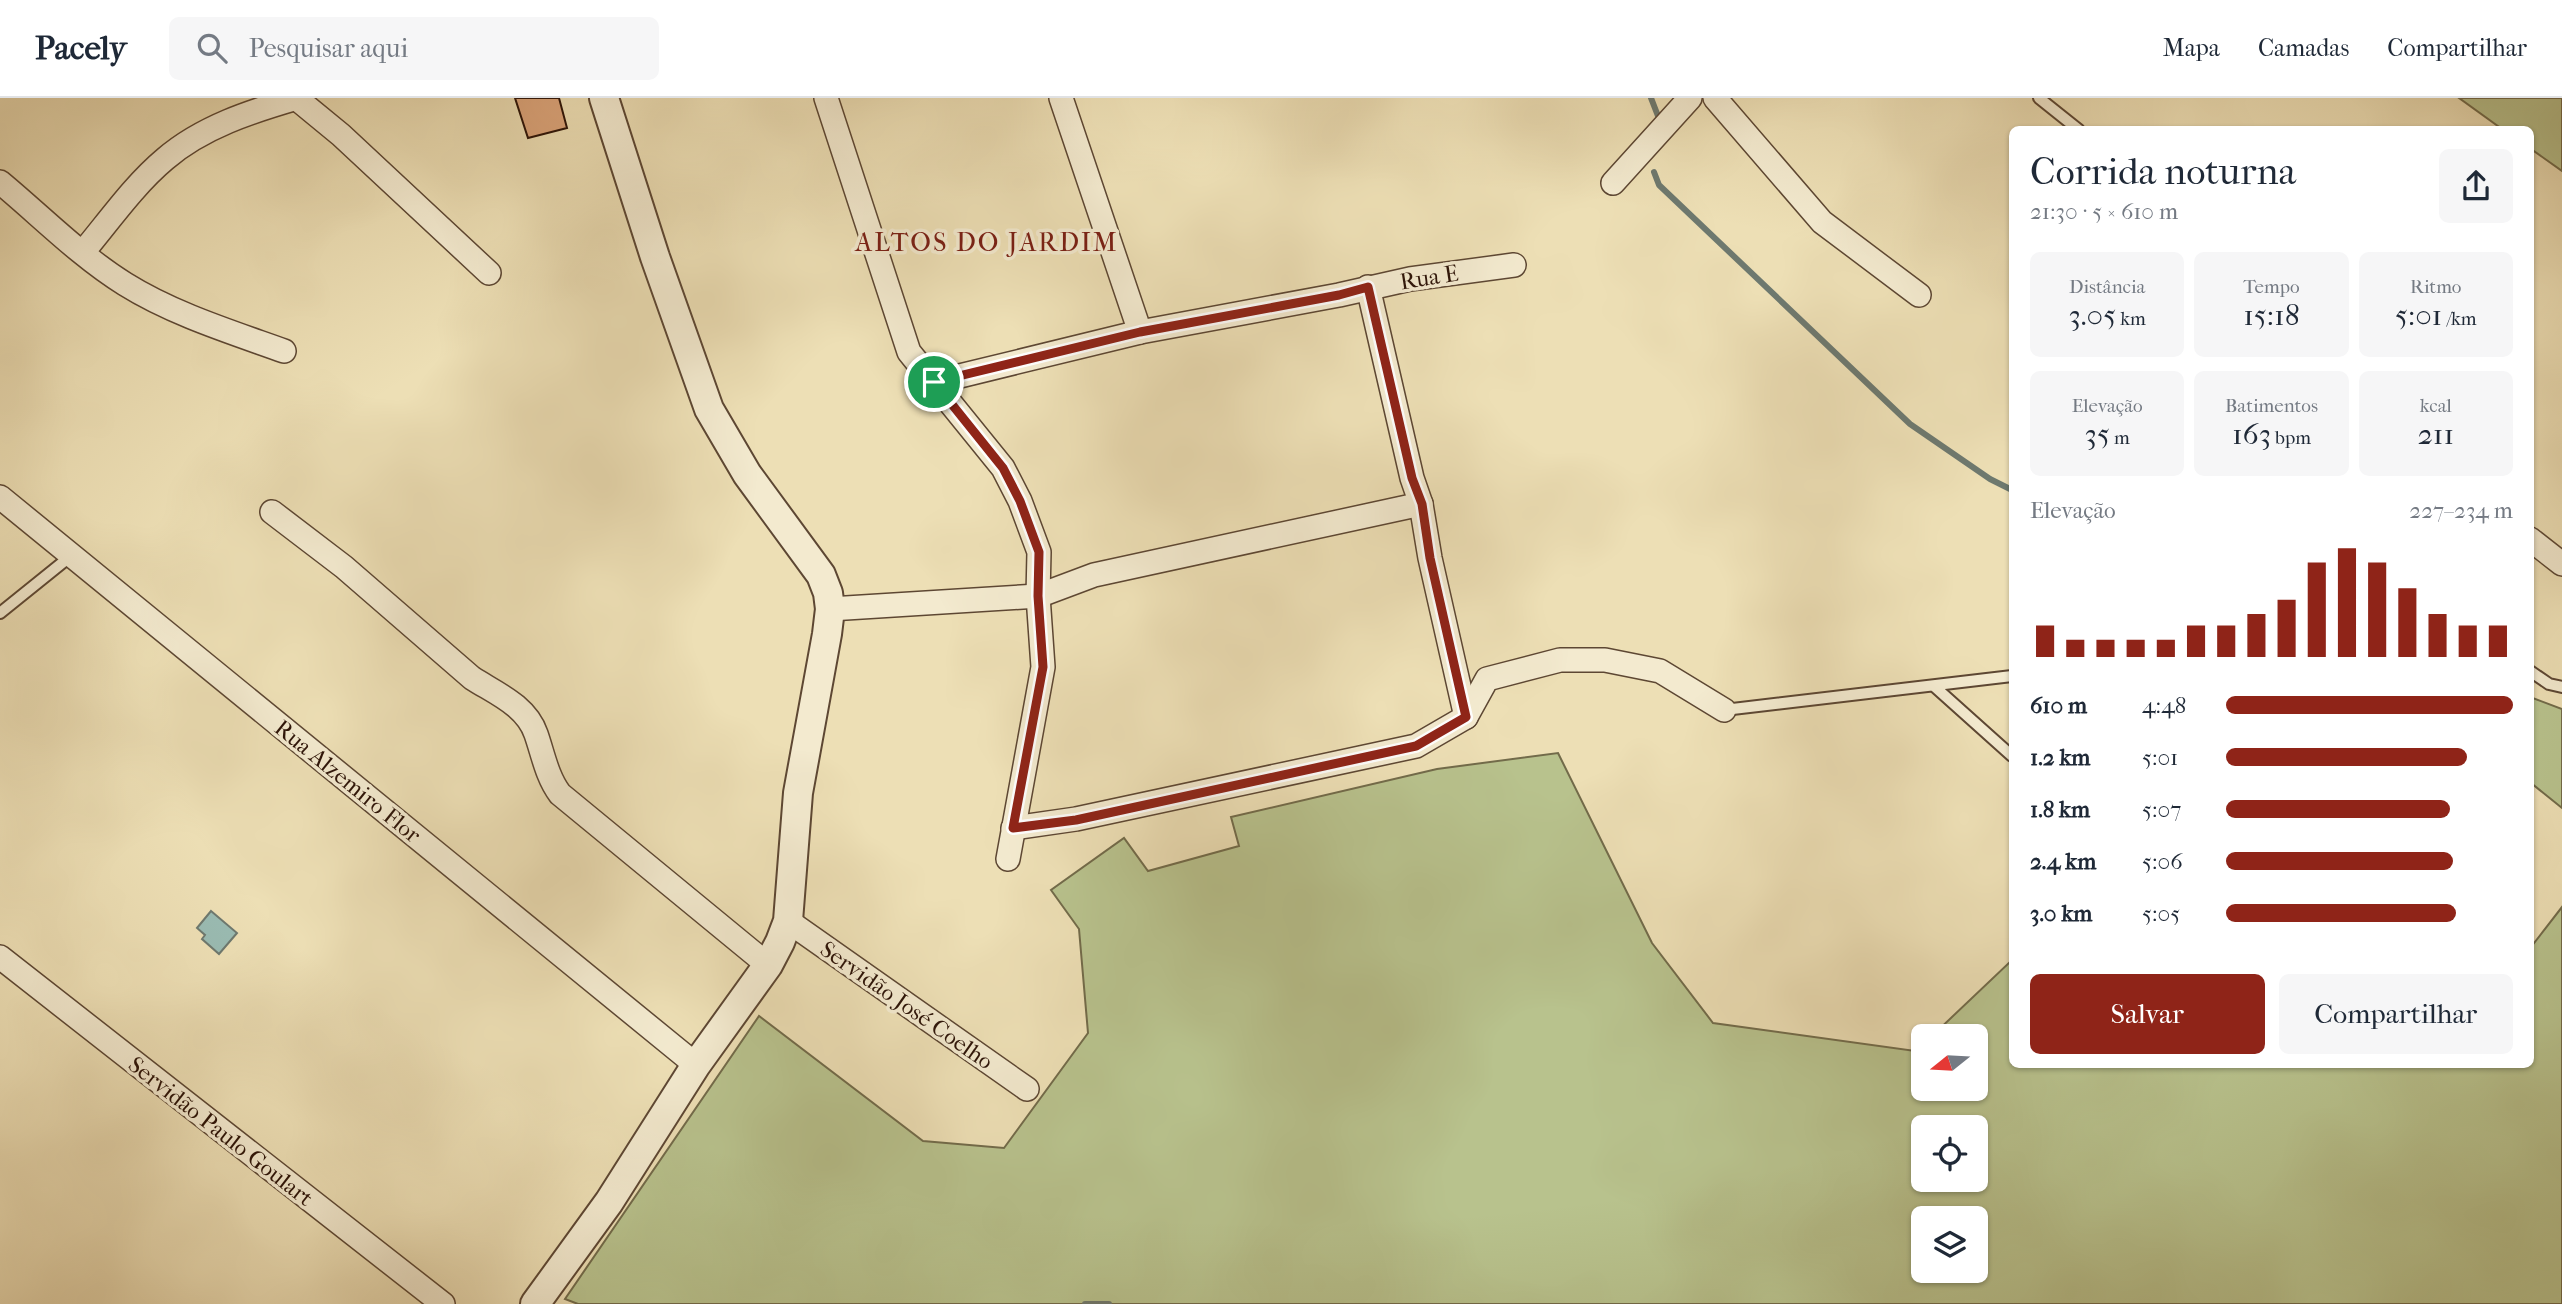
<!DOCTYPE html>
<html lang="pt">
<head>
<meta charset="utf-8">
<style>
	body { margin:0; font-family:"IM FELL French Canon",serif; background:#f6f6f7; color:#1f2937; height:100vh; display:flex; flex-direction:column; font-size:26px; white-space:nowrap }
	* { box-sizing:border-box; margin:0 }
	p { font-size:23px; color:#747a83 }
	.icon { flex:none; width:38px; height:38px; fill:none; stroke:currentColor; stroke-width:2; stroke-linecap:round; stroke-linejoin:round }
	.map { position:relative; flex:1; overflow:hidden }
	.sheet { position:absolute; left:2009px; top:28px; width:525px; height:942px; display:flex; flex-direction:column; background:#fff; border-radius:10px; box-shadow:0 2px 5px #0004 }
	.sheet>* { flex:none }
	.needle { width:46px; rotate:252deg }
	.tools { position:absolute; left:1911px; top:926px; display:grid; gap:14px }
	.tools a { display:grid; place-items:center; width:77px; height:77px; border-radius:10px; background:#fff; box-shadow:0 2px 5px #0004; font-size:35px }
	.pin { position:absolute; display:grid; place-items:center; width:60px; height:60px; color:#fff; margin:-30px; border:4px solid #fff; border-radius:50%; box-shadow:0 2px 7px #0007 }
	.round { display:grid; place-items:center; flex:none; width:74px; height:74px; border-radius:10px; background:#f6f6f7 }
	.overview { display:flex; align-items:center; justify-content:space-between; height:119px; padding:0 21px }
	h1 { font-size:38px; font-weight:600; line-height:52px }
	.metrics { display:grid; grid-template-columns:repeat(3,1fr); gap:10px; height:119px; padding:7px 21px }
	.metrics div { display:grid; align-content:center; border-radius:10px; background:#f6f6f7; text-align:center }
	.metrics b { font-size:30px; font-weight:600 }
	.metrics small { font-size:19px; font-weight:400 }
	.metrics p { font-size:19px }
	.chart { height:196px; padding:14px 21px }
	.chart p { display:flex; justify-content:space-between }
	.chart svg { width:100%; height:126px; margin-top:7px; stroke:#8f2418; stroke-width:6 }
	.cta { display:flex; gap:14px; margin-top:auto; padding:14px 21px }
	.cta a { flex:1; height:80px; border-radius:10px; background:#8f2418; color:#fff; font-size:28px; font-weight:600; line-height:80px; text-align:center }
	.cta a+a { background:#f6f6f7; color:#1f2937 }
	ul { padding:0 21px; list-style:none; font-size:23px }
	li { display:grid; grid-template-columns:112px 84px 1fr; align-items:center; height:52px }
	li i { height:18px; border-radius:9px; background:#8f2418 }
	header { display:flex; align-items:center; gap:42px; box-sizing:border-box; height:98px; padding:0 35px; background:#fff; border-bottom:2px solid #e0e1e3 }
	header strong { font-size:33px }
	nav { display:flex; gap:38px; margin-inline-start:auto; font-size:24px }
	.search { width:490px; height:63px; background:#f6f6f7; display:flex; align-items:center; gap:18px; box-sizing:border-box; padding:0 24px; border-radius:10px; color:#747a83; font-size:26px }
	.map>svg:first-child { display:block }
	.green { fill:#b8c28d; stroke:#726b4a; stroke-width:2; fill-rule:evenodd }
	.water { fill:#9abcb3; stroke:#6e796f; stroke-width:2 }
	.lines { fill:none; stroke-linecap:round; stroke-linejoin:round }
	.stream { stroke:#6e796f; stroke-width:6 }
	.building { fill:#dba47a; stroke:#2d1408; stroke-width:2 }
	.service-casing { stroke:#5d4733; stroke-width:14 }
	.minor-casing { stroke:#5d4733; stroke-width:26 }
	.tertiary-casing { stroke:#5d4733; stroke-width:32 }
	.service { stroke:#f3eacf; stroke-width:10 }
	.minor { stroke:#f3eacf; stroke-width:23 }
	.tertiary { stroke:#f3eacf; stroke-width:28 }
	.route-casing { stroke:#fff; stroke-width:14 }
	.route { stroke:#8f2418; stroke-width:9 }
	.labels { text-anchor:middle; stroke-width:7; stroke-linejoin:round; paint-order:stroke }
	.street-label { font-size:23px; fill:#2d1408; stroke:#f3eacf }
	.quarter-label { font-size:26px; letter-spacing:2px; fill:#7a1f14; stroke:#f3eacf }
</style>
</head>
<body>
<header>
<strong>Pacely</strong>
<div class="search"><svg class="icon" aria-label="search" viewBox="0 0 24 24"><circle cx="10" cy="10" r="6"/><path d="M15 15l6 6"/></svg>Pesquisar aqui</div>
<nav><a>Mapa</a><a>Camadas</a><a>Compartilhar</a></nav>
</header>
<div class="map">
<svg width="2562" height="1206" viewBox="0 0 2562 1206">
	<rect width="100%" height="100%" fill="#eddfb5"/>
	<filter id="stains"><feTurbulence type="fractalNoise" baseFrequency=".00286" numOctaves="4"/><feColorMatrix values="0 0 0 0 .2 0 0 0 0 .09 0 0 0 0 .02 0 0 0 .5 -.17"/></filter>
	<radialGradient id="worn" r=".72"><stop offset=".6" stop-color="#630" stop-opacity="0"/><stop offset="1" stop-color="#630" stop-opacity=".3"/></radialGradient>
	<g class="green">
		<path d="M2459,0H2562V73L2531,51L2530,32L2502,31Z"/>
		<path d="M2530,599L2562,611V710L2531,685Z"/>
		<path d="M1558,655L1652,845L1713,925L1915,953L1923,946V990H1976V938H1932L2012,862V966H2530L2531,849L2562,809V1206H578L565,1201L759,918L923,1043L1004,1050L1088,935L1079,831L1051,792L1124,740L1148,773L1239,748L1231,719L1437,671ZM1923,1029H1976V1082H1923ZM1923,1120H1976V1172H1923Z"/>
	</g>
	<path class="water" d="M211,813L237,835L219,856L202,841L205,837L197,830Z"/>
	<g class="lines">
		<g class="stream">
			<path d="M1651,0L1658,18"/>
			<path d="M1654,74L1659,87L1910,326L1990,381L2012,392"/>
			<path d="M1085,1206H1109"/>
		</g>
	</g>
	<path class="building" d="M515,0H559L567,30L528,40Z"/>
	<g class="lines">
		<g class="service-casing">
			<g id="service">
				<path d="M2039,0L2079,32"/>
				<path d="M0,515L72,457"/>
				<path d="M2530,573L2549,586L2562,589"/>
				<path d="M1935,589L2012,658"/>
				<path d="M1724,612L2012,578"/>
			</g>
		</g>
		<g class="minor-casing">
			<g id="minor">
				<path d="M296,0L341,37L489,175"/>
				<path d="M826,0L909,254L1003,370L1020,403L1039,454L1038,498L1043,569L1008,761"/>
				<path d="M1061,0L1140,234"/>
				<path d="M1715,0L1822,124L1919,197"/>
				<path d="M0,84C41,118 80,158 125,186C173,216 231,234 284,253"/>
				<path d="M1613,85L1690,0"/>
				<path d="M83,154C109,123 134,87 165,61C202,29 252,13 297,0"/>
				<path d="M1368,189L1412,380L1421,406L1430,460L1466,619"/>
				<path d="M935,284L1140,234L1339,197L1410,181L1514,167"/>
				<path d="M0,399L696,967"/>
				<path d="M272,414L344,469L472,580C495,595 526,607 536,636C543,656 547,679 560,696L768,867"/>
				<path d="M2530,441L2562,466"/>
				<path d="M830,511L1038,498L1094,477L1421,406"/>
				<path d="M1013,730L1076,721L1416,648L1466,619L1487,581L1560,562H1605L1660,573L1724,612"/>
				<path d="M788,823L1027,991"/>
				<path d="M0,859L443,1206"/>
			</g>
		</g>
		<g class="tertiary-casing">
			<path id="tertiary" d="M535,1206L609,1104L696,967L768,867L780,844L788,823L798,695L827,536L830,511L828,495L821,477L747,376L709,311L655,159L604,0"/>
		</g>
		<use href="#service" class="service"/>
		<use href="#minor" class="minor"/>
		<use href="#tertiary" class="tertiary"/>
	</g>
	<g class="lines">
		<g class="route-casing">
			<path id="route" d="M1368,189L1412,380L1422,406L1430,460L1466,619L1416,648L1076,722L1013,730L1043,569L1038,498L1039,454L1020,403L1003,370L934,284L1140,234L1339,197Z"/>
		</g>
		<use href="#route" class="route"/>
	</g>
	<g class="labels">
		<g class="street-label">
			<text transform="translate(1429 179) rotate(-9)" y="8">Rua E</text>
			<text transform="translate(348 683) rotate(39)" y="8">Rua Alzemiro Flor</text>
			<text transform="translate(907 907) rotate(35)" y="8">Servidão José Coelho</text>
			<text transform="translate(221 1033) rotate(38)" y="8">Servidão Paulo Goulart</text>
		</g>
		<g class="quarter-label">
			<text x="987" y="153">ALTOS DO JARDIM</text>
		</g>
	</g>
	<rect width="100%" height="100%" filter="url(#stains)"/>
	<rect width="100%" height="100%" fill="url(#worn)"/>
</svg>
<div class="tools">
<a><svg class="needle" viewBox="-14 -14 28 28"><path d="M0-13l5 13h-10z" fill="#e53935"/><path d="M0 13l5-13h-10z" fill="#747a83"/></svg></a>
<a><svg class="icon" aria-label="locate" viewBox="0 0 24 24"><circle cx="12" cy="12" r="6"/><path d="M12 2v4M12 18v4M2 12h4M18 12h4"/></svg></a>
<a><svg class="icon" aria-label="layers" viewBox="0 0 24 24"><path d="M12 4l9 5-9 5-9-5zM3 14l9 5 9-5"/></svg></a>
</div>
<div class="pin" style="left:934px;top:284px;background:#1e9e55"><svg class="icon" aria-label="arrive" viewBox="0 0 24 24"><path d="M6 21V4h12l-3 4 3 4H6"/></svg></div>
<section class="sheet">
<div class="overview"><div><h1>Corrida noturna</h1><p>21:30 · 5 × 610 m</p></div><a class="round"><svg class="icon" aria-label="share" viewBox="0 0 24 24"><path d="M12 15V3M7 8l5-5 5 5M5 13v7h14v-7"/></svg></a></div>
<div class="metrics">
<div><p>Distância</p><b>3.05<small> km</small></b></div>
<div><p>Tempo</p><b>15:18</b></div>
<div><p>Ritmo</p><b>5:01<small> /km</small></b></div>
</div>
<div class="metrics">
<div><p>Elevação</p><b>35<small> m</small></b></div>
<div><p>Batimentos</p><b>163<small> bpm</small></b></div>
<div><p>kcal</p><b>211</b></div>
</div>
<div class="chart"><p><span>Elevação</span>227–234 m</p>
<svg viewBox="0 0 160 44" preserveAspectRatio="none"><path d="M5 44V33M15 44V38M25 44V38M35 44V38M45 44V38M55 44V33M65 44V33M75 44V29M85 44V24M95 44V11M105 44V6M115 44V11M125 44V20M135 44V29M145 44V33M155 44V33"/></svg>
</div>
<ul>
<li><b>610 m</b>4:48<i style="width:100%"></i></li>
<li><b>1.2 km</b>5:01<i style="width:84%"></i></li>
<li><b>1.8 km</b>5:07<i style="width:78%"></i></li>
<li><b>2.4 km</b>5:06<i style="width:79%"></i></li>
<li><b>3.0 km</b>5:05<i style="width:80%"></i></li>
</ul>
<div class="cta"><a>Salvar</a><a>Compartilhar</a></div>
</section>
</div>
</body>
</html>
